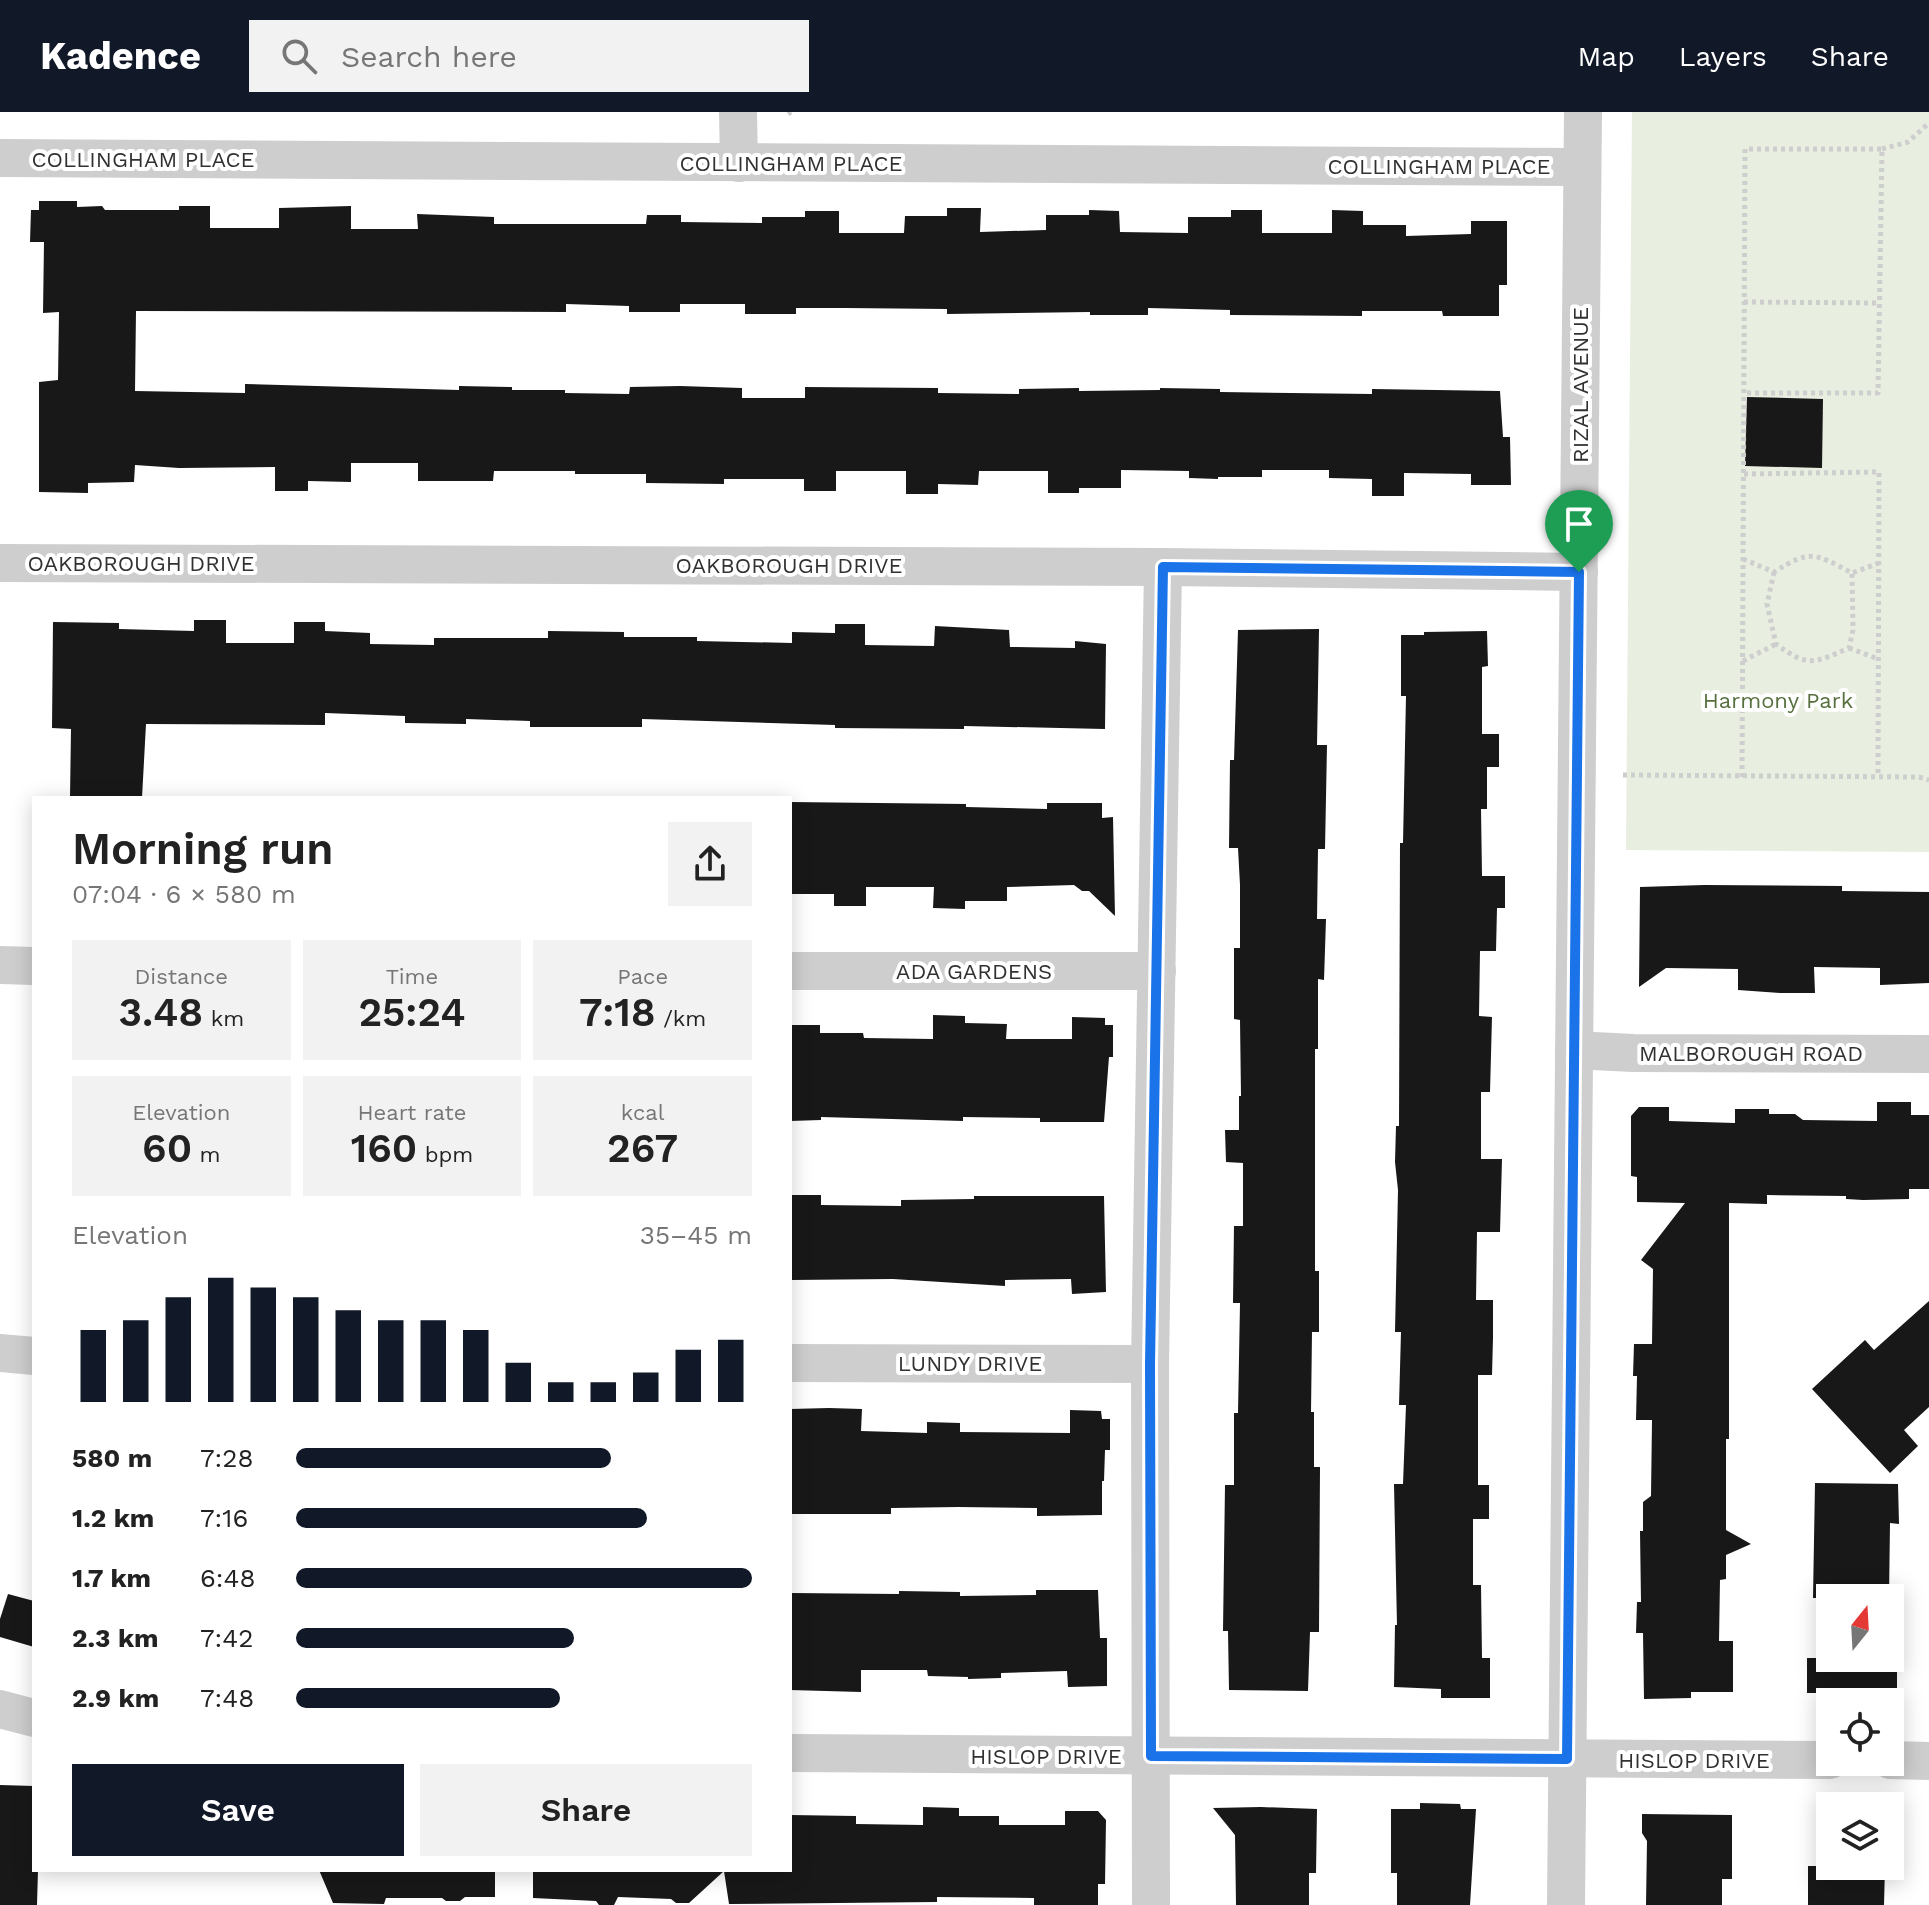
<!DOCTYPE html>
<html lang="en">
<head>
<meta charset="utf-8">
<style>
	body { margin:0; font-family:"Work Sans",sans-serif; background:#f2f2f2; color:#222; height:100vh; display:flex; flex-direction:column; font-size:30px; white-space:nowrap }
	* { box-sizing:border-box; margin:0 }
	p { font-size:26px; color:#767676 }
	.icon { flex:none; width:44px; height:44px; fill:none; stroke:currentColor; stroke-width:2; stroke-linecap:round; stroke-linejoin:round }
	.map { position:relative; flex:1; overflow:hidden }
	.sheet { position:absolute; left:32px; top:684px; width:760px; height:1076px; display:flex; flex-direction:column; background:#fff; border-radius:0px; box-shadow:0 4px 20px #0003 }
	.sheet>* { flex:none }
	.needle { width:52px; rotate:18deg }
	.buttons { position:absolute; left:1816px; top:1472px; display:grid; gap:16px }
	.buttons a { display:grid; place-items:center; width:88px; height:88px; border-radius:0px; background:#fff; box-shadow:0 4px 20px #0003; font-size:40px }
	.pin { position:absolute; display:grid; place-items:center; width:68px; height:68px; color:#fff; margin:-82px -34px; border-radius:50% 50% 50% 0; rotate:-45deg; box-shadow:0 0 8px #0007 }
	.pin .icon { rotate:45deg }
	.round { display:grid; place-items:center; flex:none; width:84px; height:84px; border-radius:0px; background:#f2f2f2 }
	.headline { display:flex; align-items:center; justify-content:space-between; height:136px; padding:0 40px }
	h1 { font-size:44px; font-weight:600; line-height:60px }
	.stats { display:grid; grid-template-columns:repeat(3,1fr); gap:12px; height:136px; padding:8px 40px }
	.stats div { display:grid; align-content:center; border-radius:0px; background:#f2f2f2; text-align:center }
	.stats b { font-size:40px; font-weight:600 }
	.stats small { font-size:22px; font-weight:400 }
	.stats p { font-size:22px }
	.chart { height:224px; padding:16px 40px }
	.chart p { display:flex; justify-content:space-between }
	.chart svg { width:100%; height:144px; margin-top:8px; stroke:#111827; stroke-width:6 }
	.primary-button { display:flex; gap:16px; margin-top:auto; padding:16px 40px }
	.primary-button a { flex:1; height:92px; border-radius:0px; background:#111827; color:#fff; font-size:32px; font-weight:600; line-height:92px; text-align:center }
	.primary-button a+a { background:#f2f2f2; color:#222 }
	ul { padding:0 40px; list-style:none; font-size:26px }
	li { display:grid; grid-template-columns:128px 96px 1fr; align-items:center; height:60px }
	li i { height:20px; border-radius:10px; background:#111827 }
	header { display:flex; align-items:center; gap:48px; box-sizing:border-box; height:112px; padding:0 40px; background:#111827; color:#fff }
	header strong { font-size:38px }
	nav { display:flex; gap:44px; margin-inline-start:auto; font-size:28px }
	.search { width:560px; height:72px; background:#f2f2f2; display:flex; align-items:center; gap:20px; box-sizing:border-box; padding:0 28px; border-radius:0px; color:#767676; font-size:30px }
	.map>svg:first-child { display:block }
	.green { fill:#e8eee0 }
	.building { fill:#181818 }
	.lines { fill:none; stroke-linecap:round; stroke-linejoin:round }
	.path { stroke:#cecece; stroke-width:5; stroke-dasharray:4 4; stroke-linecap:butt }
	.minor { stroke:#cecece; stroke-width:38 }
	.route-casing { stroke:#fff; stroke-width:16 }
	.route { stroke:#1a73e8; stroke-width:10 }
	.labels { text-anchor:middle; stroke-width:8; stroke-linejoin:round; paint-order:stroke }
	.street-label { font-size:22px; fill:#313131; stroke:#fff }
	.park-label { font-size:22px; fill:#566f3d; stroke:#fff }
</style>
</head>
<body>
<header>
<strong>Kadence</strong>
<div class="search"><svg class="icon" aria-label="search" viewBox="0 0 24 24"><circle cx="10" cy="10" r="6"/><path d="M15 15l6 6"/></svg>Search here</div>
<nav><a>Map</a><a>Layers</a><a>Share</a></nav>
</header>
<div class="map">
<svg width="1929" height="1793" viewBox="0 0 1929 1793">
	<rect width="100%" height="100%" fill="#fff"/>
	<path class="green" d="M1632,0H1929V740L1626,738Z"/>
	<g class="building">
		<path d="M39,89H77V95L102,94L105,98H179V94H210V116H279V96L351,94V117H418L417,102L494,105V112H646L647,103H681V110L762,111V105H805V99H839V121H904L905,104H947V96H981L980,120L1046,118V103H1089V98L1119,99L1120,120L1188,121V105H1231V98H1262V121H1332V98L1363,99V113H1406V124L1471,122V109H1507V173H1499V204H1443L1442,199H1362V204L1230,203V198L1148,196V203H1090V200L947,202V197L845,196H796V202H745V192H680V200H629V194L566,192V200L136,199L135,279L245,281V272L459,278V274L512,275V278H565V281L629,282L630,275L680,274L742,276V286H805V275L938,276V281L1019,282V277L1079,276V279L1160,278V276L1220,277V280L1372,282V277L1500,279L1503,325H1510L1511,373H1471V362L1404,361V384H1372V367L1329,366V358H1262V365H1218V367L1189,366V359L1121,358V376H1079V381H1048V359H979L978,373L938,372V382H906V359H836V379H804V367H724V372L646,371V362H575V359H494L493,369H418V351H351V370L308,369V379H275V355L179,356L135,353L134,370L88,371V381L39,380V270L58,268L59,200L43,201L44,130H30L31,98H39Z"/>
		<path d="M1747,285L1823,287L1822,356L1745,354Z"/>
		<path d="M194,508H226V531H294V510H325V519L370,521V532L434,533V526H548V519L624,520V525H697V529L792,531V520L835,521V512H865V533L934,534L935,514L1009,518L1010,535L1075,536V529L1106,532L1105,617L964,614V617L835,616V613L642,607V615H530V609L466,607V612L405,611V604L325,601V613L146,612L142,686H70L71,617L52,616L53,510L119,511V517L194,519Z"/>
		<path d="M1319,517L1317,633H1327L1325,737H1318L1317,807H1326L1324,868L1318,867V937H1315V1159H1319V1220H1312L1311,1300H1314V1355H1320L1319,1520H1310L1308,1579L1229,1578L1228,1519H1223L1225,1373H1234V1301H1238L1240,1191H1233L1234,1114H1243V1051L1226,1050L1225,1018H1239V984H1241L1240,908L1234,907V836H1240V773L1238,736H1229L1230,648H1234L1238,518Z"/>
		<path d="M1487,519L1488,554L1482,555V622H1499V655H1487V697H1481L1482,764H1505V796H1497L1496,839H1480L1479,904L1492,905L1490,980H1481V1047H1502L1500,1120H1477L1476,1188H1493V1226L1492,1263H1478V1373H1489V1407H1473V1473H1481L1482,1546H1490V1586H1441V1577L1394,1575L1395,1513H1397L1394,1372H1403L1406,1293H1399L1401,1220H1395L1398,1078L1395,1050L1396,1014H1399L1400,731H1403L1406,584H1401V523H1424V520Z"/>
		<path d="M790,690L966,692V695L1047,697V691H1102V706L1113,705L1115,804L1089,779H1082L1074,773L1007,775V789H965V797L933,796L934,775H866V794H834V782H791Z"/>
		<path d="M1704,773L1842,774V779L1929,780V871L1880,873V856L1814,855L1815,881H1780L1738,878V857L1666,856L1639,875L1640,775Z"/>
		<path d="M933,903L965,904V911L1007,912L1006,927H1072V905L1105,906V913H1113V945H1109L1104,1010H1040V1006L963,1005V1009L821,1005V1008L790,1009V913H820V921H863L864,926L933,927Z"/>
		<path d="M1877,990H1911V1003H1929V1077H1909V1087L1863,1088L1846,1087V1084L1767,1083V1092L1729,1091V1327H1726V1418L1751,1432L1726,1443V1467L1720,1468L1719,1529H1733V1580H1691V1586L1644,1587L1643,1521H1636L1637,1490H1641L1640,1419H1643V1390L1651,1384L1652,1308H1636L1637,1264H1633L1634,1232H1652L1653,1157L1641,1148L1685,1091L1637,1090V1065L1631,1064V1004L1639,995H1669V1009L1735,1011V997H1769V1002H1795L1803,1008L1877,1009Z"/>
		<path d="M790,1083H821V1093L901,1094V1088L974,1087V1084H1104L1106,1180L1072,1182L1071,1167L1005,1168V1174L893,1167L790,1168Z"/>
		<path d="M1929,1189V1295L1904,1318L1918,1334L1890,1361L1812,1277L1865,1228L1874,1238Z"/>
		<path d="M829,1296L862,1297L861,1319L927,1321V1310L960,1311V1320L1070,1321V1298L1101,1299L1102,1307H1110V1338H1105L1104,1369H1102V1403L1037,1404V1396L958,1395L891,1396V1402H790V1297Z"/>
		<path d="M1815,1371L1898,1372L1899,1412L1890,1411L1889,1486H1813Z"/>
		<path d="M1036,1478H1098L1100,1526H1107V1574L1068,1575L1067,1559L1001,1561V1566L968,1567V1565L928,1564L927,1558H861V1580L790,1578V1481L899,1482V1479L960,1480V1484L1036,1483Z"/>
		<path d="M8,1482L34,1489V1535L0,1525V1507Z"/>
		<path d="M1807,1546H1897V1581H1889V1588L1835,1587V1581H1807Z"/>
		<path d="M0,1673L34,1674V1758H38L37,1793H0Z"/>
		<path d="M1420,1691L1460,1692L1461,1697H1476L1470,1793H1397V1761H1391V1697H1420Z"/>
		<path d="M923,1695L959,1696V1704H999V1713H1065V1699H1098L1106,1708L1105,1772H1098V1793H1034V1786L937,1785V1790L729,1792L724,1759L689,1791H676L671,1787L618,1785L614,1793H599L596,1789L533,1786V1758H790V1703L856,1704V1712L923,1713Z"/>
		<path d="M1261,1695L1317,1697L1316,1761H1309V1793H1236L1235,1723L1213,1696Z"/>
		<path d="M1642,1702L1732,1703V1767H1722V1793H1646L1647,1729L1642,1721Z"/>
		<path d="M1808,1754H1885L1884,1793H1808Z"/>
		<path d="M319,1758H495V1785H465L460,1789H446L442,1786H386L384,1792L333,1791Z"/>
	</g>
	<g class="lines">
		<g class="path">
			<path d="M788,2L791,0"/>
			<path d="M1882,37L1908,30L1929,11"/>
			<path d="M1744,190L1880,191"/>
			<path d="M1744,362L1879,360L1878,665"/>
			<path d="M1743,447L1774,460C1811,437 1814,441 1852,461L1879,451"/>
			<path d="M1774,460L1767,492L1776,532C1808,556 1814,551 1849,536L1853,518L1852,461"/>
			<path d="M1849,536L1878,547"/>
			<path d="M1743,549L1776,532"/>
			<path d="M1623,663L1919,665L1929,668"/>
			<path d="M1742,665L1745,37H1882L1878,281H1744"/>
		</g>
		<g class="minor">
			<path d="M738,0L739,51"/>
			<path d="M0,46L1582,55"/>
			<path d="M0,451L1163,455L1579,460"/>
			<path d="M0,853L34,854"/>
			<path d="M790,859H1157"/>
			<path d="M1574,938L1633,941L1929,942"/>
			<path d="M0,1241L34,1244"/>
			<path d="M790,1251L1150,1252"/>
			<path d="M0,1597L34,1606"/>
			<path d="M790,1641L1830,1648"/>
			<path d="M1890,1648L1929,1649"/>
			<path d="M1151,1793L1150,1252L1163,455"/>
			<path d="M1566,1793L1583,0"/>
		</g>
	</g>
	<g class="lines">
		<g class="route-casing">
			<path id="route" d="M1163,455L1579,460L1567,1647L1151,1644L1150,1252Z"/>
		</g>
		<use href="#route" class="route"/>
	</g>
	<g class="labels">
		<g class="street-label">
			<text x="143" y="55">COLLINGHAM PLACE</text>
			<text x="791" y="59">COLLINGHAM PLACE</text>
			<text x="1439" y="62">COLLINGHAM PLACE</text>
			<text transform="translate(1580 273) rotate(-90)" y="8">RIZAL AVENUE</text>
			<text x="141" y="459">OAKBOROUGH DRIVE</text>
			<text x="789" y="461">OAKBOROUGH DRIVE</text>
			<text x="974" y="867">ADA GARDENS</text>
			<text x="1751" y="949">MALBOROUGH ROAD</text>
			<text x="970" y="1259">LUNDY DRIVE</text>
			<text x="1046" y="1652">HISLOP DRIVE</text>
			<text x="1694" y="1656">HISLOP DRIVE</text>
		</g>
		<g class="park-label">
			<text x="1778" y="596">Harmony Park</text>
		</g>
	</g>
</svg>
<div class="buttons">
<a><svg class="needle" viewBox="-14 -14 28 28"><path d="M0-13l5 13h-10z" fill="#e53935"/><path d="M0 13l5-13h-10z" fill="#767676"/></svg></a>
<a><svg class="icon" aria-label="locate" viewBox="0 0 24 24"><circle cx="12" cy="12" r="6"/><path d="M12 2v4M12 18v4M2 12h4M18 12h4"/></svg></a>
<a><svg class="icon" aria-label="layers" viewBox="0 0 24 24"><path d="M12 4l9 5-9 5-9-5zM3 14l9 5 9-5"/></svg></a>
</div>
<div class="pin" style="left:1579px;top:460px;background:#1e9e55"><svg class="icon" aria-label="arrive" viewBox="0 0 24 24"><path d="M6 21V4h12l-3 4 3 4H6"/></svg></div>
<section class="sheet">
<div class="headline"><div><h1>Morning run</h1><p>07:04 · 6 × 580 m</p></div><a class="round"><svg class="icon" aria-label="share" viewBox="0 0 24 24"><path d="M12 15V3M7 8l5-5 5 5M5 13v7h14v-7"/></svg></a></div>
<div class="stats">
<div><p>Distance</p><b>3.48<small> km</small></b></div>
<div><p>Time</p><b>25:24</b></div>
<div><p>Pace</p><b>7:18<small> /km</small></b></div>
</div>
<div class="stats">
<div><p>Elevation</p><b>60<small> m</small></b></div>
<div><p>Heart rate</p><b>160<small> bpm</small></b></div>
<div><p>kcal</p><b>267</b></div>
</div>
<div class="chart"><p><span>Elevation</span>35–45 m</p>
<svg viewBox="0 0 160 44" preserveAspectRatio="none"><path d="M5 44V22M15 44V19M25 44V12M35 44V6M45 44V9M55 44V12M65 44V16M75 44V19M85 44V19M95 44V22M105 44V32M115 44V38M125 44V38M135 44V35M145 44V28M155 44V25"/></svg>
</div>
<ul>
<li><b>580 m</b>7:28<i style="width:69%"></i></li>
<li><b>1.2 km</b>7:16<i style="width:77%"></i></li>
<li><b>1.7 km</b>6:48<i style="width:100%"></i></li>
<li><b>2.3 km</b>7:42<i style="width:61%"></i></li>
<li><b>2.9 km</b>7:48<i style="width:58%"></i></li>
</ul>
<div class="primary-button"><a>Save</a><a>Share</a></div>
</section>
</div>
</body>
</html>
